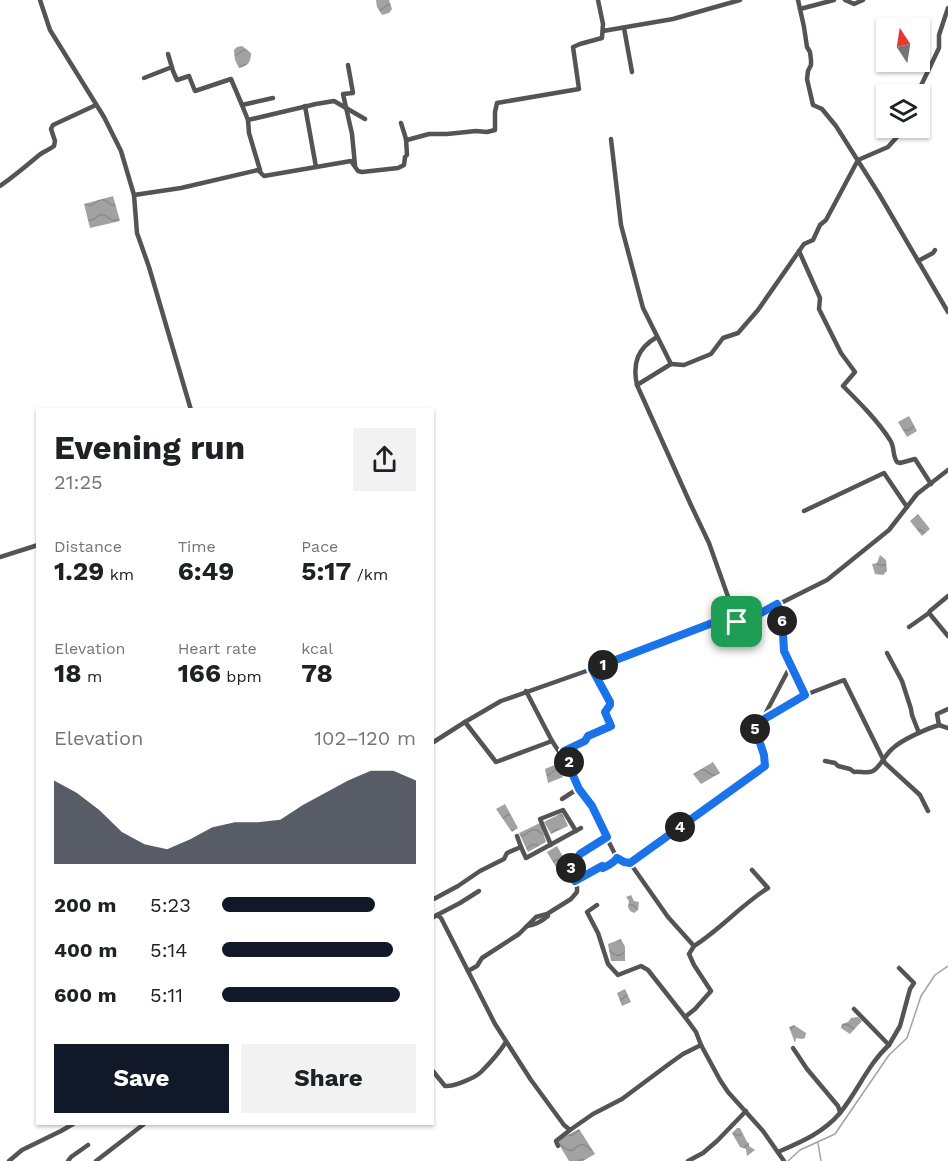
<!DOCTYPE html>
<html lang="en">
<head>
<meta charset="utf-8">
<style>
	body { margin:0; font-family:"Work Sans",sans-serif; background:#f2f2f2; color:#202124; height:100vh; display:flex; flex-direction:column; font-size:22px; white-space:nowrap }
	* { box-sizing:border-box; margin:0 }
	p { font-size:20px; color:#757577 }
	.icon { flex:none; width:33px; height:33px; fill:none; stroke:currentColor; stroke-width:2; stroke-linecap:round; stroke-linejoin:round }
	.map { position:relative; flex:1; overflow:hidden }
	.panel { position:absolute; left:36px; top:408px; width:398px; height:717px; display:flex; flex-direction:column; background:#fff; border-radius:0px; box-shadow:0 2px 4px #0004 }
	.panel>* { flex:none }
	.needle { width:39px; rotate:348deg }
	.controls { position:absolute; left:876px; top:18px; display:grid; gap:12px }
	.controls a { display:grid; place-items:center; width:54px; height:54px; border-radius:0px; background:#fff; box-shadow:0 2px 4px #0004; font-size:30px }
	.pin { position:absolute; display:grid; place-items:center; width:51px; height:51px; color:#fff; margin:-26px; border-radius:12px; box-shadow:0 3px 9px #0006 }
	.km { position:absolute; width:30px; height:30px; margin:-15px; border-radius:50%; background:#222; color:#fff; font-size:16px; line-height:30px; text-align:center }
	.round { display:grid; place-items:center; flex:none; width:63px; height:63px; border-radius:0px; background:#f2f2f2 }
	.summary { display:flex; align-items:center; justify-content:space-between; height:102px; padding:0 18px }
	h1 { font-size:33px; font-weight:700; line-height:45px }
	.metrics { display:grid; grid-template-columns:repeat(3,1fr); gap:9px; height:102px; padding:6px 18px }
	.metrics div { display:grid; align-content:center }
	.metrics b { font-size:26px; font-weight:700 }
	.metrics small { font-size:16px; font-weight:400 }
	.metrics p { font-size:16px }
	.chart { height:168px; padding:12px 18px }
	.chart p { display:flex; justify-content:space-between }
	.chart svg { width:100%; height:108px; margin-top:6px; fill:#111827; opacity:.7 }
	.cta { display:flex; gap:12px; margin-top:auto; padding:12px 18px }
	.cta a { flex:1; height:69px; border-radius:0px; background:#111827; color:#fff; font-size:24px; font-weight:700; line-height:69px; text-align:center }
	.cta a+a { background:#f2f2f2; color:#202124 }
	ul { padding:0 18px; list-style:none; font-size:20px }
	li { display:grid; grid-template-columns:96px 72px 1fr; align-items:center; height:45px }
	li i { height:15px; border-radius:8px; background:#111827 }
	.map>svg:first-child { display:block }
	.water { fill:url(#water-waves) }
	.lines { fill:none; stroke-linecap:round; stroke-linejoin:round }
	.stream { stroke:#a2a2a2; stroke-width:1.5 }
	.minor { stroke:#545454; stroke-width:4.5 }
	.route-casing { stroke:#fff; stroke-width:12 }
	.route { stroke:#1a73e8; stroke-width:8 }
</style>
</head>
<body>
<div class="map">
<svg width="948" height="1161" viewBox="0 0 948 1161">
	<defs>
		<pattern id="water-waves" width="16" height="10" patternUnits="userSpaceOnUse" patternTransform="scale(1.5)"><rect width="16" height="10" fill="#a2a2a2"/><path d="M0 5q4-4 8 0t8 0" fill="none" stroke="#8a8a8a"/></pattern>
	</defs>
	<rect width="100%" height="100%" fill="#fff"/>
	<g class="water">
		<path d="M376,0H389L392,9L389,13L382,15L377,7Z"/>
		<path d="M242,46L251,53C251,62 248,66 239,68L235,60L234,50L237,47Z"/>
		<path d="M113,196L120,221L90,228L84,204Z"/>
		<path d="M909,416L917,431L907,437L898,422Z"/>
		<path d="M918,514L930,529L922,536L910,521Z"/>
		<path d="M880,555L886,560L887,571L883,575L875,574L872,564L877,563Z"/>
		<path d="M713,762L720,773L701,784L693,774Z"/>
		<path d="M557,764L563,777L548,783L545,769Z"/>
		<path d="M505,804L518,828L512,832L496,809Z"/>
		<path d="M562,813L568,826L551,834L544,822Z"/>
		<path d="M540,823L546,842L528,852L519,833Z"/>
		<path d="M557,846L567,864L557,869L547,852Z"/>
		<path d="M631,895L634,901L639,902L638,910L634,913L630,911L628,907L629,901L626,897Z"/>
		<path d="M621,939L625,947V961H611L608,944Z"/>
		<path d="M625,989L631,1002L622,1006L617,993Z"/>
		<path d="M858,1017L862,1021L850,1034L841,1028L842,1024L848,1022L851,1018Z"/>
		<path d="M794,1025L806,1033L805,1038L802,1039L796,1038L795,1043L789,1027Z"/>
		<path d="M737,1128H740L747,1142L749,1143V1146L755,1150L747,1156L746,1149L740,1147L732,1133Z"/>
		<path d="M579,1129L595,1154L583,1161H569L558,1143L560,1139Z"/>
	</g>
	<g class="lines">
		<g class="stream">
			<path d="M818,1143L821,1161"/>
			<path d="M788,1161L800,1150L835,1134L889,1055L907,1038L921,996L935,975L948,966"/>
		</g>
		<g class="minor">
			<path d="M40,0L50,30L104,117L121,151L134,195L137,233L149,267L191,410"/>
			<path d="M798,0L804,27L807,47L810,52L811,60V65L808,71L807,79L813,105L822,109L836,126L879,194L948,312"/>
			<path d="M845,0L854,4L863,0"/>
			<path d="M800,9L834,0"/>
			<path d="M624,28L632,72"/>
			<path d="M603,31L673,19L740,0"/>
			<path d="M168,54L173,71L177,80L189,76L195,91L231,79L242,105"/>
			<path d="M348,65L353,93L343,94L352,134L355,165"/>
			<path d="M144,78L172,67"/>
			<path d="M917,94L939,48V35L948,8"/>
			<path d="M305,106L316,167"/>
			<path d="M248,120L242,105L273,98"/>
			<path d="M406,139L407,140L429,134H447L476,131L487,132L495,130V112L497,103L579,89L573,47L580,44L602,38L603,24L598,0"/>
			<path d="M611,139L621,225L643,308L671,364L637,385"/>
			<path d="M260,170L249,133L248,120L316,104L334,101L365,119"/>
			<path d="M0,186C13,177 25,167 38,156C42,152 49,150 54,146L55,141L51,129L53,125L96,105"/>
			<path d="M134,195L181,188L258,170L264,176L351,161L358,171L362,172L398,168L404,165L405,157L407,155L406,139L401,123"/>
			<path d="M799,251L820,298L819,309L841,353L855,372L843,386C859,402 878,421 890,440C895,447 892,455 897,462L900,463L915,459L931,484"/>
			<path d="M918,261L933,253L935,250"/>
			<path d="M657,337C638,348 632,363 637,385L690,503L709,543L737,622"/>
			<path d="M671,364L684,365L711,354L723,338L738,333L758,310L804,244L813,240L820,225L826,220L858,160L888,147L905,128"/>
			<path d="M804,511L884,473L907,507"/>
			<path d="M0,557L38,545"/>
			<path d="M948,596L930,611L929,613L948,636"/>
			<path d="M909,627L929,613"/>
			<path d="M887,653L902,681L911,709L912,715L919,733"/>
			<path d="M526,691L552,741L571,770L579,789L592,806L601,827L617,858L624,862L630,863L668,917L694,946L689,954L694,965L711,991L695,1009L685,1017L696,1032L701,1045L720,1080L728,1092L763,1131L784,1161"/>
			<path d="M805,695L844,680L885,763L920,795L928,811"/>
			<path d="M762,720L791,665L784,651L782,615L777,604"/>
			<path d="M465,722L496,762L552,741"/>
			<path d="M939,725L948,728"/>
			<path d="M432,743L465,722L501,701L592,669L715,622H737L759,614L827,580L889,530L917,494L948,470"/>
			<path d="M825,761L835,763L838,766L850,769L854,772C860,771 867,774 873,771C881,766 884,756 892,749C901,740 926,729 939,725L937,714L948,709"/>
			<path d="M570,764L564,751L585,741L588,736L611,726L605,712L610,705V702L592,669"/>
			<path d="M562,799L579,788"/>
			<path d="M551,845L540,819L563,810L576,831"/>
			<path d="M521,847L526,858L581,828"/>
			<path d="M630,863L765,766L764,755L754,725L805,695L791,665"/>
			<path d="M575,881L602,866L603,868C609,865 614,863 617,858"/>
			<path d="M432,900L458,886L480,871L504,859L507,853L521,847L517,836"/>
			<path d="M597,905L587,912L598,933L608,964L618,975L641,966L648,970L685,1017"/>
			<path d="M437,915L460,903L479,891"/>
			<path d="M432,918L437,915L441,918L495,1024L531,1080L564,1125L570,1130L593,1114L622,1099L669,1064L683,1054L701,1045"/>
			<path d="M527,926C536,925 542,921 548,916"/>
			<path d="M694,946C721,929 741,905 768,888L752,870"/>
			<path d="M468,971L477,966L482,958L519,934L536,917L547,914L571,899L577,892V886L570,871C579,852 589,848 607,837"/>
			<path d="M889,1045L900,1026L910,989L914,983L899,968"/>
			<path d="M793,1048L807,1069L838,1106L840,1112"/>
			<path d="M432,1070L445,1086C453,1087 475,1078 481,1072C490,1063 499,1053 506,1042"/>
			<path d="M558,1146L556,1141L570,1130"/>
			<path d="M778,1152C801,1142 823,1133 840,1113C858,1091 868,1064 889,1045L854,1009"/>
			<path d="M9,1161L22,1150L61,1131L73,1124"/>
			<path d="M68,1161L71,1157L88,1145"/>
			<path d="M96,1161L144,1124"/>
			<path d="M688,1161L703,1153L717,1141L746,1111"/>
		</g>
	</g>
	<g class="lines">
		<g class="route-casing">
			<path id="route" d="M777,604L782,615L784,651L805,695L754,725L764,755L765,766L630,863L624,862L617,858C614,863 609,865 603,868L602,866L575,881L570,871L580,854L607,837L592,806L579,789L569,766L573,769L564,751L585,741L588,736L611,726L605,712L610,705V702L592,669L715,622H737L759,614Z"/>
		</g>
		<use href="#route" class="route"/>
	</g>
</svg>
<div class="controls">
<a><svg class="needle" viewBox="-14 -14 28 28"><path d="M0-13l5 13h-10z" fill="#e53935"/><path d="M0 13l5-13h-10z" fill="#757577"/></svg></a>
<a><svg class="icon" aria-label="layers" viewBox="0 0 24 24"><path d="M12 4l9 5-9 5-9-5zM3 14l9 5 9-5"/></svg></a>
</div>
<div class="pin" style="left:737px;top:622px;background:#1e9e55"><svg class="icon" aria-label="arrive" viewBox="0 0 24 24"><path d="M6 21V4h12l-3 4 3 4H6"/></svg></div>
<b class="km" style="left:603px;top:665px">1</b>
<b class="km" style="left:569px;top:762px">2</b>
<b class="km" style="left:571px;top:868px">3</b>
<b class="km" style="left:680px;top:827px">4</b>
<b class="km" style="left:755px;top:729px">5</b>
<b class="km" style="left:782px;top:621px">6</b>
<section class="panel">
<div class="summary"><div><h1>Evening run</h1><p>21:25</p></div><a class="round"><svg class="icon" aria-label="share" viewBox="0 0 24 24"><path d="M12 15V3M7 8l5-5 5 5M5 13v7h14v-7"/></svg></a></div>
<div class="metrics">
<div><p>Distance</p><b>1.29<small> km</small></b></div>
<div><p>Time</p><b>6:49</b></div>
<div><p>Pace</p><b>5:17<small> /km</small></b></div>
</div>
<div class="metrics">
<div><p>Elevation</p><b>18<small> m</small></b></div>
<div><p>Heart rate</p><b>166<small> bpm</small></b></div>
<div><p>kcal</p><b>78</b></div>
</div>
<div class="chart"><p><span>Elevation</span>102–120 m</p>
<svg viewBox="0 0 160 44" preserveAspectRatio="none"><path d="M0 44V10L10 15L20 22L30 31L40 36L50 38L60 34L70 29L80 27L90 27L100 26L110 20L120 15L130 10L140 6L150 6L160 10V44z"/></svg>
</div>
<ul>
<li><b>200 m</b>5:23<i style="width:79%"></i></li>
<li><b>400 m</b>5:14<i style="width:88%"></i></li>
<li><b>600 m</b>5:11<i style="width:92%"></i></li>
</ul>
<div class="cta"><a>Save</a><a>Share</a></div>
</section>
</div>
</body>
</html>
